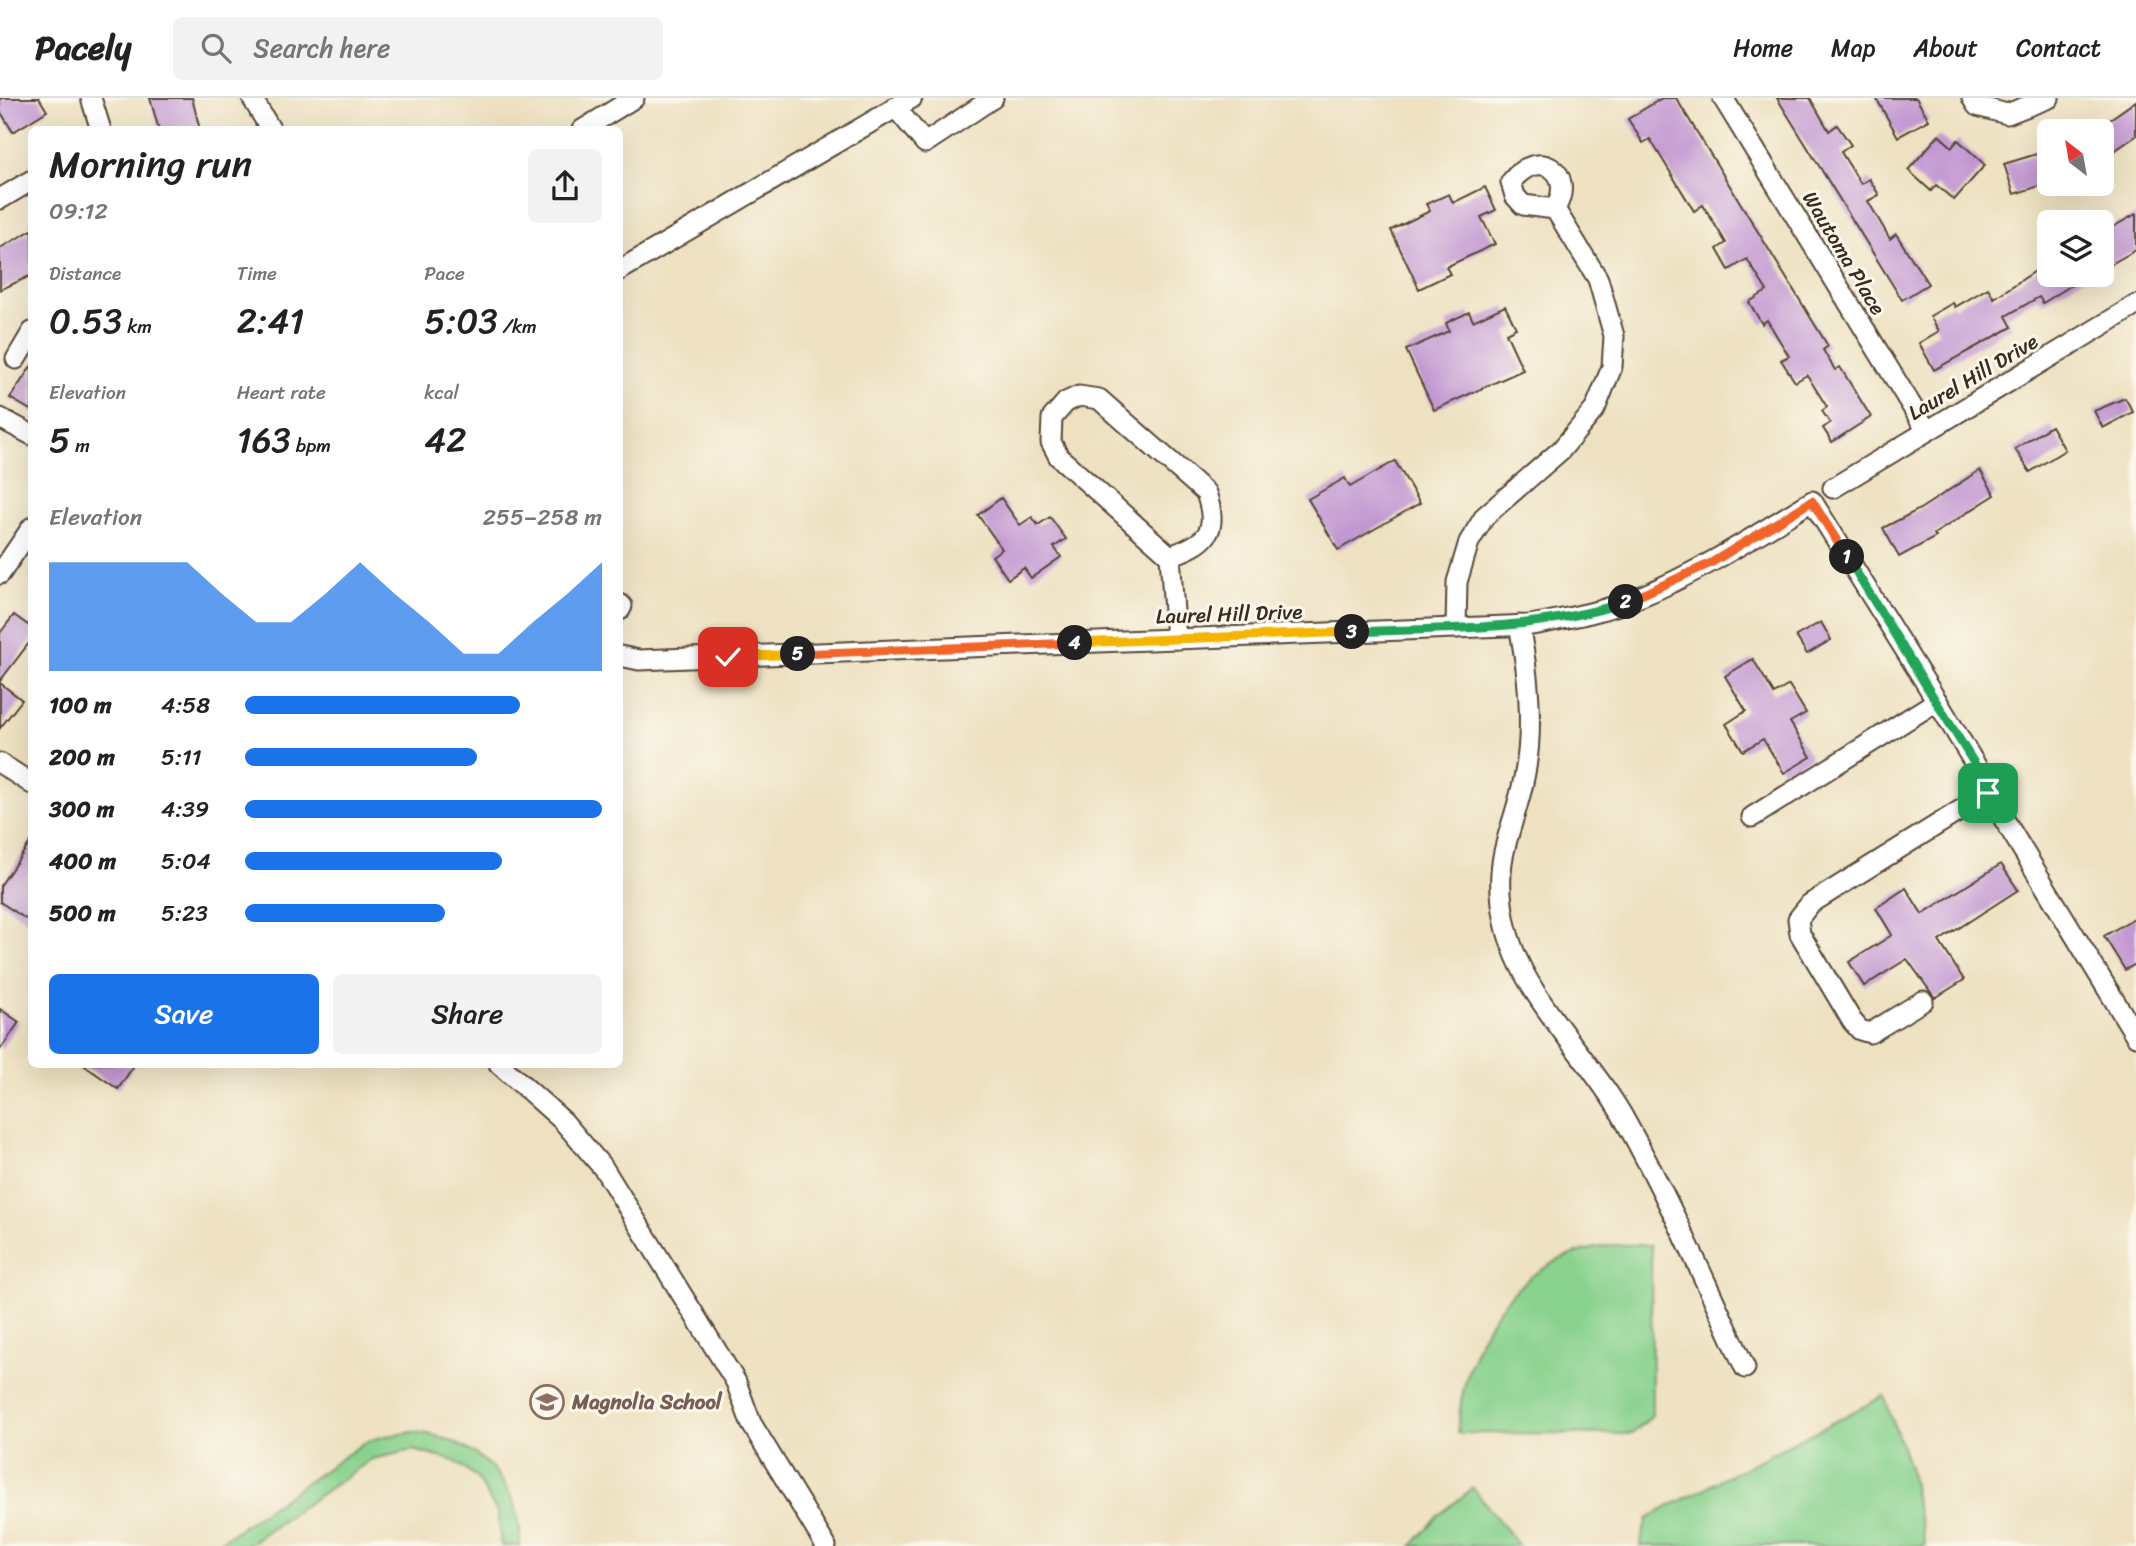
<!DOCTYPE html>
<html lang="en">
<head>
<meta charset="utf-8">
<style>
	body { margin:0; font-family:Sriracha,sans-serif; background:#f2f2f2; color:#222; height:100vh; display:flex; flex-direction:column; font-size:26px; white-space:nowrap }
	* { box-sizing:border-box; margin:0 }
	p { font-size:23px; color:#767676 }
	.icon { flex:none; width:38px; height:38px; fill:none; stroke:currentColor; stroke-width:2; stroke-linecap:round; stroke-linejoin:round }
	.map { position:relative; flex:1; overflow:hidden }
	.side { position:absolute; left:28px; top:28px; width:595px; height:942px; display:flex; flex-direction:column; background:#fff; border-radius:10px; box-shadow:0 7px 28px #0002 }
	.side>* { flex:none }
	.needle { width:46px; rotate:329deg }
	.fabs { position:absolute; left:2037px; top:21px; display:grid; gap:14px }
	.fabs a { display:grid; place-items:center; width:77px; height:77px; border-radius:10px; background:#fff; box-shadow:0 7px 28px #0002; font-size:35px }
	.pin { position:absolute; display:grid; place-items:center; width:60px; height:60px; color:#fff; margin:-30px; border-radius:14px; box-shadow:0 4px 10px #0006 }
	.km { position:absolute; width:35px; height:35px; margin:-18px; border-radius:50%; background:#222; color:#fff; font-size:19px; line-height:35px; text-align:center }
	.round { display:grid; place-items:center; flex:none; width:74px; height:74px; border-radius:10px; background:#f2f2f2 }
	.head { display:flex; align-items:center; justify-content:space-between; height:119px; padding:0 21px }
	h1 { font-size:38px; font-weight:600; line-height:52px }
	.metrics { display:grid; grid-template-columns:repeat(3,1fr); gap:10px; height:119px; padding:7px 21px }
	.metrics div { display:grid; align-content:center }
	.metrics b { font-size:35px; font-weight:600 }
	.metrics small { font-size:19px; font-weight:400 }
	.metrics p { font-size:19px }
	.chart { height:196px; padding:14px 21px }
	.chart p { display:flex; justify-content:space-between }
	.chart svg { width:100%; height:126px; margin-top:7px; fill:#1a73e8; opacity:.7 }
	.cta { display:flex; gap:14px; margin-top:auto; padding:14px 21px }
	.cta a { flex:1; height:80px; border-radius:10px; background:#1a73e8; color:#fff; font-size:28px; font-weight:600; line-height:80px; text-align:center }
	.cta a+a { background:#f2f2f2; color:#222 }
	ul { padding:0 21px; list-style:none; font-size:23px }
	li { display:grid; grid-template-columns:112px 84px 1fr; align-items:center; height:52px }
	li i { height:18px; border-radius:9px; background:#1a73e8 }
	header { display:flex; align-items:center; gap:42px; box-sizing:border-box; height:98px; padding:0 35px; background:#fff; border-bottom:2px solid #e0e0e0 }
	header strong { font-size:33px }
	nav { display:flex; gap:38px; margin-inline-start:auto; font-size:24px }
	.search { width:490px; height:63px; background:#f2f2f2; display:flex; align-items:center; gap:18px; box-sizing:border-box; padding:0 24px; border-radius:10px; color:#767676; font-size:26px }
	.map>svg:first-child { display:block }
	.garden { fill:#89d28e; stroke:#627e56; stroke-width:2 }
	.building { fill:#c298d2 }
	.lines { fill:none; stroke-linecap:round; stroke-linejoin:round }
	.minor-casing { stroke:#564536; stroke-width:23 }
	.minor { stroke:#fff; stroke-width:19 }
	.split-1-casing { stroke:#fff; stroke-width:14 }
	.split-2-casing { stroke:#fff; stroke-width:14 }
	.split-3-casing { stroke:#fff; stroke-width:14 }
	.split-4-casing { stroke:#fff; stroke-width:14 }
	.split-5-casing { stroke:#fff; stroke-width:14 }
	.split-6-casing { stroke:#fff; stroke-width:14 }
	.split-1 { stroke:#22a559; stroke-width:9 }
	.split-2 { stroke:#f0652b; stroke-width:9 }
	.split-3 { stroke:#22a559; stroke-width:9 }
	.split-4 { stroke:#f5b400; stroke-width:9 }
	.split-5 { stroke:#f0652b; stroke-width:9 }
	.split-6 { stroke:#f5b400; stroke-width:9 }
	.labels { text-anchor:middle; stroke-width:6; stroke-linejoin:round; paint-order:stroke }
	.street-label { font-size:21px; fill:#3b2a1e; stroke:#fbf7ec }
	.education-label { font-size:21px; font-weight:bold; fill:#785e54; stroke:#fbf7ec; text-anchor:start }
</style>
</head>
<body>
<header>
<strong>Pacely</strong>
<div class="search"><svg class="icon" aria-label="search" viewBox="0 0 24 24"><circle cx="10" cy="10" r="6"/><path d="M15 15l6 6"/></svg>Search here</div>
<nav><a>Home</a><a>Map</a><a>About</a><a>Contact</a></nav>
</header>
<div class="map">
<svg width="2136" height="1448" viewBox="0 0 2136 1448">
	<rect width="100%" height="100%" fill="#fbf7ec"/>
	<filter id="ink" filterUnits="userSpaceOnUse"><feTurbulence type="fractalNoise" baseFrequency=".0143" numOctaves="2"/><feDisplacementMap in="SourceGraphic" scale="14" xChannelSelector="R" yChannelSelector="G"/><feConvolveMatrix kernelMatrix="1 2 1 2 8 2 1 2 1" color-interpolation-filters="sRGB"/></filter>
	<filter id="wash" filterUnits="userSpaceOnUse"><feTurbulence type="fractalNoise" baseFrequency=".00686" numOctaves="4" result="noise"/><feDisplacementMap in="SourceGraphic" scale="28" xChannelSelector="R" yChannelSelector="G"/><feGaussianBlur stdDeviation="1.57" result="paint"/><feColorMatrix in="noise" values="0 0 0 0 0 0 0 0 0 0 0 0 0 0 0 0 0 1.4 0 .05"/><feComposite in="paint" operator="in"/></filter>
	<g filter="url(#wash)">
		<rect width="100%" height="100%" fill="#eee1c1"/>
		<g class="garden">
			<path d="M1651,1147L1652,1318L1632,1336L1458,1335C1461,1246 1512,1160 1608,1148C1622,1146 1637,1147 1651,1147Z"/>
			<path d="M1884,1298L1909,1369L1925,1448H1640L1647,1420Z"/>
			<path d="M414,1334C474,1340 523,1384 520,1448H501L498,1416L477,1380L454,1363L413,1352L372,1361L246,1448H214L364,1345L380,1339Z"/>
			<path d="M1473,1390L1519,1448H1412L1438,1418Z"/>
		</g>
		<g id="blocks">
			<g class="building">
				<path d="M0,0H39L47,13L13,34L0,13Z"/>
				<path d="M150,0H192L200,32H159Z"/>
				<path d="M1662,0H1676L1828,248L1823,252L1835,272L1840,269L1871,319L1832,344L1823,330L1830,325L1822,313L1827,309L1807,277L1795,284L1781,262L1789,258L1767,222L1762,226L1749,204L1767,193L1747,161L1729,172L1717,151L1726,145L1703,107L1694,113L1650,41L1643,45L1628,21Z"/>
				<path d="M1777,0H1810L1829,33L1837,27L1851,47L1841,54L1861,86L1869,81L1879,97L1868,103L1890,141L1896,136L1928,186L1902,202Z"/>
				<path d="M1876,0H1916L1929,22L1898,39Z"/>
				<path d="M2136,3V38L2102,61V34L2104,33H2093Z"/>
				<path d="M1939,37L1952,49L1958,42L1985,67L1954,102L1936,87L1931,93L1908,72Z"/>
				<path d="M2040,55L2049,85L2014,96L2004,66Z"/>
				<path d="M1485,89L1496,112L1481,119L1495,146L1446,169L1450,176L1419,191L1391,132L1430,113L1426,106L1449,96L1453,105Z"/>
				<path d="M2136,116V152L2102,171V135Z"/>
				<path d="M32,132V177L0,192V150Z"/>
				<path d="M2049,164V177H2088L2043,205L2039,199L2006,218L2012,229L1934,272L1919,245L1939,233L1930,218L1953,205L1955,209L1988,190L1994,200Z"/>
				<path d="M1505,208L1516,230L1506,235L1523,272L1434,312L1406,252L1449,233L1446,225L1469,214L1473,223Z"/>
				<path d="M32,267V313L10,300Z"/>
				<path d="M2125,300L2133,314L2103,330L2094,313Z"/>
				<path d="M2051,328L2065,352L2030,374L2015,351Z"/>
				<path d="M1395,363L1420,405L1338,452L1308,401L1345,380L1350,389Z"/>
				<path d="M1980,372L1995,397L1934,436L1936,439L1899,459L1883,430L1920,411Z"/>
				<path d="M1001,400L1020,427L1032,419L1038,427L1050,419L1066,441L1054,449L1061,459L1031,480L1024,470L1008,481L992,458L1002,451L978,417Z"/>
				<path d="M14,517L32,530V541L0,583V535Z"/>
				<path d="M1821,524L1831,542L1807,556L1796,538Z"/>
				<path d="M1753,561L1774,596L1789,587L1806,615L1790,624L1811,659L1784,675L1763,641L1743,653L1726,626L1746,613L1725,578Z"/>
				<path d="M0,585L22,602L0,630Z"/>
				<path d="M32,742V825L0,804V788Z"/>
				<path d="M2001,766L2018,792L1939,843L1964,882L1935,900L1907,861L1864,888L1849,864L1892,837L1876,810L1906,790L1922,816Z"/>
				<path d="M2136,819V866L2125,872L2104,838Z"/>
				<path d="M0,911L19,924L0,952Z"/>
				<path d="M82,966H135L118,991Z"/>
			</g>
		</g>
	</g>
	<g filter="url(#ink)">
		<use href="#blocks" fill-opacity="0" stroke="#564536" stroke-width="2"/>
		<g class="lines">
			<g class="minor-casing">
				<g id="minor">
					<path d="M91,0L101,32"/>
					<path d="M252,0L271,32"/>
					<path d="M1723,0L1927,333"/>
					<path d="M1972,0L1977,8L2007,16L2049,0"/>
					<path d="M895,9L925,45L993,0"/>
					<path d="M582,32L634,0"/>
					<path d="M0,101L32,82"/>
					<path d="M620,172L912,0"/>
					<path d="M16,261L32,234"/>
					<path d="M1079,298L1099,301L1206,395C1220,435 1206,445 1170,458L1059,359L1051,344L1052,320L1066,304Z"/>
					<path d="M0,320L32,337"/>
					<path d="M1833,390L2136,207"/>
					<path d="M1170,458L1176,541"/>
					<path d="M0,476L32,429"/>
					<path d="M620,506L622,508L620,512"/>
					<path d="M1519,527C1528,573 1534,628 1525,675C1514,736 1491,755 1505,824C1520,897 1586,954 1622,1017C1668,1099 1706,1185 1745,1270"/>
					<path d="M1456,530L1457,484L1469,444L1485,418L1561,352L1595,311L1612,269L1614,238L1598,181L1555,111C1577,74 1538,48 1511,84L1515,98L1523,107L1555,111"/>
					<path d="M620,558L639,562L1532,527C1568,520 1603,514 1637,500C1699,475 1755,438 1812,403L1937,603L1752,719"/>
					<path d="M0,665L32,686"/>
					<path d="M1988,695L2136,938"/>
					<path d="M1923,903L1870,935L1860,932L1852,923L1800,836L1798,821L1810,806L1988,695L1990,691L1937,603"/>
					<path d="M499,966L563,1023L604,1071L736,1284L751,1325L826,1448"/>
				</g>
			</g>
			<use href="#minor" class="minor"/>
		</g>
	</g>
	<g class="lines" filter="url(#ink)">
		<g class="split-1-casing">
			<path id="split-1" d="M1847,459L1990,691L1988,695"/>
		</g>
		<g class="split-2-casing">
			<path id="split-2" d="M1626,504L1711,465L1812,403L1847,459"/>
		</g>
		<g class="split-3-casing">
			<path id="split-3" d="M1352,534C1446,530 1536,533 1626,504"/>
		</g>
		<g class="split-4-casing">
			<path id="split-4" d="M1075,545L1352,534"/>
		</g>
		<g class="split-5-casing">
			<path id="split-5" d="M798,556L1075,545"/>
		</g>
		<g class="split-6-casing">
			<path id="split-6" d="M728,559L798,556"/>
		</g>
		<use href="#split-1" class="split-1"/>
		<use href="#split-2" class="split-2"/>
		<use href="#split-3" class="split-3"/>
		<use href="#split-4" class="split-4"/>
		<use href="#split-5" class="split-5"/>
		<use href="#split-6" class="split-6"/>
	</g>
	<defs>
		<g id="school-ring" transform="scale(1.75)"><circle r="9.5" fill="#fbf7ec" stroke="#8d6e63" stroke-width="1.5"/><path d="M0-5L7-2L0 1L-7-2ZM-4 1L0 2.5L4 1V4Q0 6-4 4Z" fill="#8d6e63"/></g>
	</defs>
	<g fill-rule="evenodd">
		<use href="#school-ring" x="547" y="1304"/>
	</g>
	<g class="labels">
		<g class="street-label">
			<text transform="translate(1844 155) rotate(59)" y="7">Wautoma Place</text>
			<text transform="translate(1973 279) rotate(-31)" y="7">Laurel Hill Drive</text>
			<text transform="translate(1229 516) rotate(-2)" y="7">Laurel Hill Drive</text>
		</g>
		<g class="education-label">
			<text x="572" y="1311">Magnolia School</text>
		</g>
	</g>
</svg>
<div class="fabs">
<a><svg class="needle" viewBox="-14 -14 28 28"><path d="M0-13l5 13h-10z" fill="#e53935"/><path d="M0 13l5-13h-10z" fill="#767676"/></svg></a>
<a><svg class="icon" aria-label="layers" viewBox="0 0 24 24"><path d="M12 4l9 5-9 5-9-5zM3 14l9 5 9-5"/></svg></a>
</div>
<div class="pin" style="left:1988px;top:695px;background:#1e9e55"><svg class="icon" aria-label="arrive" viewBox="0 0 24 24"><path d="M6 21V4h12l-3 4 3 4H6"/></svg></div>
<div class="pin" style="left:728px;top:559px;background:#d93025"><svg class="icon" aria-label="check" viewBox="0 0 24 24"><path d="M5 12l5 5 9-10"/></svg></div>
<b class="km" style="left:1847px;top:459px">1</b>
<b class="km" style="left:1626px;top:504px">2</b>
<b class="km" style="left:1352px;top:534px">3</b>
<b class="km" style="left:1075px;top:545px">4</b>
<b class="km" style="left:798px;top:556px">5</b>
<section class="side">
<div class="head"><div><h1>Morning run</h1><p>09:12</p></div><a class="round"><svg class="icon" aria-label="share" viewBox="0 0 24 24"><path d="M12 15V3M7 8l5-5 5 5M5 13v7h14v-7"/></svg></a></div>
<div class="metrics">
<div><p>Distance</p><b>0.53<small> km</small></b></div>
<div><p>Time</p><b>2:41</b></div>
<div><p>Pace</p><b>5:03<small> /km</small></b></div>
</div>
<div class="metrics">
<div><p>Elevation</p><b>5<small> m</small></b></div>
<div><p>Heart rate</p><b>163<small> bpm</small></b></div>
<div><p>kcal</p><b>42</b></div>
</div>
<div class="chart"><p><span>Elevation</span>255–258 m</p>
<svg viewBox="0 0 160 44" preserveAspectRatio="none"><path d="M0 44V6L10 6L20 6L30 6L40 6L50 17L60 27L70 27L80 17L90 6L100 17L110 27L120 38L130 38L140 27L150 17L160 6V44z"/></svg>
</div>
<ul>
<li><b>100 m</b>4:58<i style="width:77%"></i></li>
<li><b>200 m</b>5:11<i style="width:65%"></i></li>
<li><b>300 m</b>4:39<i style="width:100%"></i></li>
<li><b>400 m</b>5:04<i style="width:72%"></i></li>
<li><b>500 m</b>5:23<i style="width:56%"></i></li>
</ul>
<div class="cta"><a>Save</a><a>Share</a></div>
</section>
</div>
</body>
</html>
